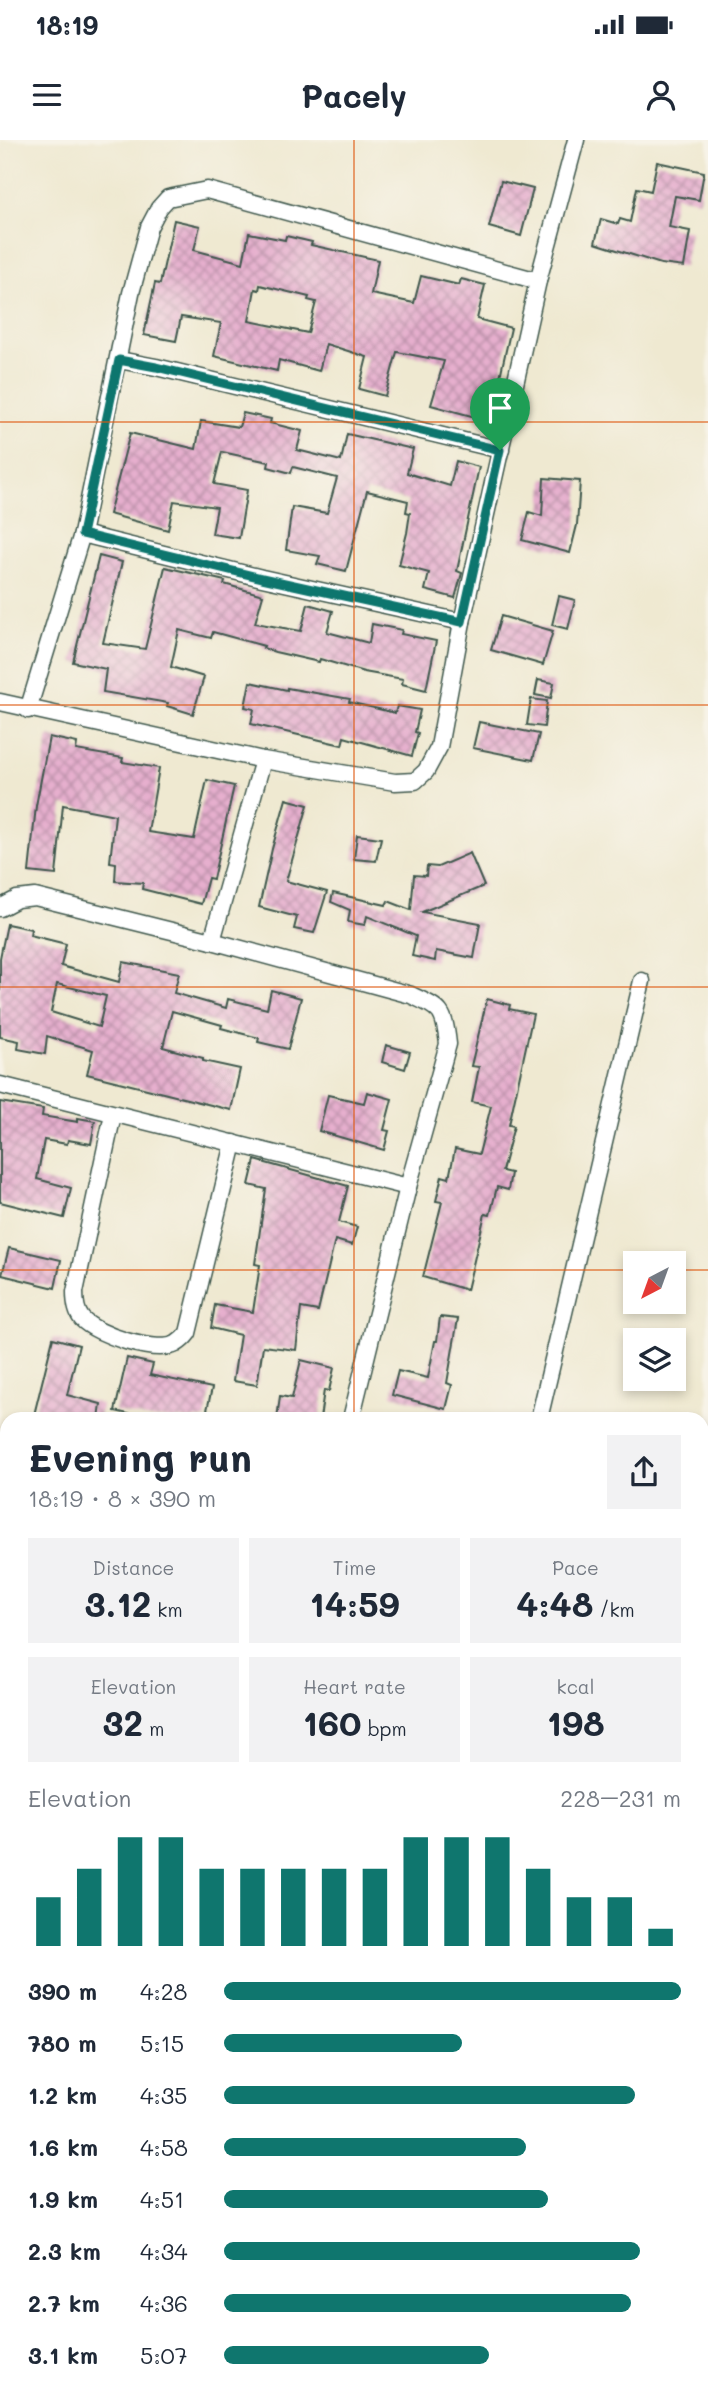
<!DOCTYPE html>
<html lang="en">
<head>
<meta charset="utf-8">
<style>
	body { margin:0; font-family:Mali,sans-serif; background:#f2f2f3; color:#1f2937; height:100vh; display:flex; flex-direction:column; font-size:26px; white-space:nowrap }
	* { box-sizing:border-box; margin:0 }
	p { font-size:23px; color:#747a83 }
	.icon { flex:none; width:38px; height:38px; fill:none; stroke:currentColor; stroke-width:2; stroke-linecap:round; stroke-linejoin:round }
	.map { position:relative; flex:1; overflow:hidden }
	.details { position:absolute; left:0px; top:1272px; width:709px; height:989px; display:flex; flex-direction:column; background:#fff; border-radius:21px 21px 0 0; box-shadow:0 4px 10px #0003 }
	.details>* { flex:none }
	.needle { width:46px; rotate:221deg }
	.fabs { position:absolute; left:623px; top:1111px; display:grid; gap:14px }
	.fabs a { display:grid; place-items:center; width:63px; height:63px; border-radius:0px; background:#fff; box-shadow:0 4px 10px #0003; font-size:35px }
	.pin { position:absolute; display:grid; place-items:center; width:60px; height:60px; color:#fff; margin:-72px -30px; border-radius:50% 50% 50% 0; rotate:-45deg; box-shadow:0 0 7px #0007 }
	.pin .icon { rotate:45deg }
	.round { display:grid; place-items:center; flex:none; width:74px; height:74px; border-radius:0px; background:#f2f2f3 }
	.summary { display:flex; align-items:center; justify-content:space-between; height:119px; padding:0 28px }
	h1 { font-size:38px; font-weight:800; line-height:52px }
	.stats { display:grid; grid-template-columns:repeat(3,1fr); gap:10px; height:119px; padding:7px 28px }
	.stats div { display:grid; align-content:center; border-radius:0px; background:#f2f2f3; text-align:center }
	.stats b { font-size:35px; font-weight:800 }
	.stats small { font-size:19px; font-weight:400 }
	.stats p { font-size:19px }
	.chart { height:196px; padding:14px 28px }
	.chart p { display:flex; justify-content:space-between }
	.chart svg { width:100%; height:126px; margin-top:7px; stroke:#0f766e; stroke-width:6 }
	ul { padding:0 28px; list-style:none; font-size:23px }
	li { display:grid; grid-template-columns:112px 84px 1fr; align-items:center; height:52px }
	li i { height:18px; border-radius:9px; background:#0f766e }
	.status { display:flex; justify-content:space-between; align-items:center; height:49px; padding:0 35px; background:#fff; direction:ltr }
	.status svg { height:19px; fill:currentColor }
	header { display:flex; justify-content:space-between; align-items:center; height:91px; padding:0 28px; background:#fff; font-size:32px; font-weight:800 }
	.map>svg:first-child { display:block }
	.building { fill:url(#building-cross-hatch); fill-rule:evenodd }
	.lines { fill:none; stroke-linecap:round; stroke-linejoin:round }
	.street-casing { stroke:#3e574c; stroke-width:19 }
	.street { stroke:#fff; stroke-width:16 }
	.route-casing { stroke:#fff; stroke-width:14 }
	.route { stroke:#0f766e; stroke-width:9 }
	.grid { fill:none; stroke:#de580e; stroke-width:2; stroke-opacity:0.55 }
</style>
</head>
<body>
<div class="status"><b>18:19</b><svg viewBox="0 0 49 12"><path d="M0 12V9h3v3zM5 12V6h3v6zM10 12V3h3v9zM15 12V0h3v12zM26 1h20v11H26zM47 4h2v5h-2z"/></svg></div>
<header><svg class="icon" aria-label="menu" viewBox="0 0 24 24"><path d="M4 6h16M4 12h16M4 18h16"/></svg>Pacely<svg class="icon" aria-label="person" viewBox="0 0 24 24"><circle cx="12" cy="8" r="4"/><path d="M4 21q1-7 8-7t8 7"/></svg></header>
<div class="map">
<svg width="708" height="2260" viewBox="0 0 708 2260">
	<defs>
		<pattern id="building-cross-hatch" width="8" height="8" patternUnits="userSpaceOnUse" patternTransform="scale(1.75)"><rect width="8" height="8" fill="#e6afce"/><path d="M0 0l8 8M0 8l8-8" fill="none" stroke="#ba90a8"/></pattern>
	</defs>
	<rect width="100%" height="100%" fill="#f7f3e8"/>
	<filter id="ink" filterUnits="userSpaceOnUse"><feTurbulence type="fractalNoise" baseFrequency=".0143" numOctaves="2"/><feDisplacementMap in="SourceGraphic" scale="14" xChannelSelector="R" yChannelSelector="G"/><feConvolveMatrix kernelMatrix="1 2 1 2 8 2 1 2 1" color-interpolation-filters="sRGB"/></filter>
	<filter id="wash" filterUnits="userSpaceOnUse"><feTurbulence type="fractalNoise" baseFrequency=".00686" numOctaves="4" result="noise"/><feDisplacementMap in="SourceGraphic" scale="28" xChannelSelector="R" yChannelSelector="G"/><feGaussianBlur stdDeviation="1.57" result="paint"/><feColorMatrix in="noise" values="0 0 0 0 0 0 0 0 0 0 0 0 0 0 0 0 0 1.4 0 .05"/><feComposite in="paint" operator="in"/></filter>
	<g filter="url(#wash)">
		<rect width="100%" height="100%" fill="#efe9d1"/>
		<g id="blocks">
			<g class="building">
				<path d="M657,22L704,32L699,60L675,56L669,87L690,91L684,127L661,124L595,103L601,79L618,84L620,79L630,82L637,48L651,51Z"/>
				<path d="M501,41L533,49L521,96L489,87Z"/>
				<path d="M174,80L200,86L194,110L243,123L249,93L285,100L286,96L312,102L311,105L378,120L371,154L414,163L421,136L459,145L461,139L485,145L477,179L511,188L490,281L431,265L444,221L397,212L385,256L359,249L367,217L326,204L319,231L279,220L277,231L214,216L221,183L181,177L176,201L144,195L155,143L160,144ZM260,145L309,157L308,160L316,162L308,193L249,181L255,149L259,150Z"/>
				<path d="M243,273L271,279L270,283L302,291L297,310L341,321L347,294L413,309L407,333L450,346L456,321L479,327L457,431L462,433L455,458L425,450L429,433L399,425L407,393L410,373L406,372L408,361L367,351L346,431L317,424L320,416L286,410L292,367L327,373L337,338L293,327L291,333L268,327L269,322L222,312L214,344L247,350L239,398L212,394L217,367L174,361L168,390L109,374L130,293L196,309L201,281L239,287Z"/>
				<path d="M544,338L580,341L577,385L570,413L522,400L529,372L542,376Z"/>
				<path d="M99,416L122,422L103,503L145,509L165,427L225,441L224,444L263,455L255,483L301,491L308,464L333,471L327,492L369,503L372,484L402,490L401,494L436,501L426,550L402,544L403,539L364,532L320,519L319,522L275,512L263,508L264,506L213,492L211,498L179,490L171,527L204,537L193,574L167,566L168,563L103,552L106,529L73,522Z"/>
				<path d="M559,456L575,460L568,489L552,485Z"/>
				<path d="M501,476L553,491L543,525L491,510Z"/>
				<path d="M538,540L554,543L551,558L535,555Z"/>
				<path d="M250,542L287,550V548L350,559L349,562L395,573L397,566L420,570L415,592L418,593L412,616L344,597L342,605L251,584L254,569L245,567Z"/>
				<path d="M531,559L547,561L544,587L527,585Z"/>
				<path d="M479,582L539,594L533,620L473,608Z"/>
				<path d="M49,597L77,603L76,610L123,618L122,622L159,628L148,692L194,699L207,640L234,646L213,739L208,738L201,764L142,749L143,743L115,741L116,723L110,722L115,675L63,665L56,735L29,732L36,666Z"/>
				<path d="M286,659L308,665L286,741L327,752L314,793L294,789L297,777L259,767L272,709Z"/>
				<path d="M357,695L381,698L376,721L354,719Z"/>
				<path d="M470,713L484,746L422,772L480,783L474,818L436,811L435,821L412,816L416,796L367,776L365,785L348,782L350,770L331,762L333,753L386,765L388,761L411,770L414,735L426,736L427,726L438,727Z"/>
				<path d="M7,784L31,789L30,795L66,804L61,826L119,842L123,822L179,833L174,853L226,868L228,859L267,869L271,850L301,858L288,909L258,902L259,898L221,888L222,885L172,871L163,907L203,918V921L240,929L231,970L87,934L93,910L47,896L45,914L18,909L19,901L0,897V818ZM57,844L106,856L99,887L51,872Z"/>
				<path d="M487,859L510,865L509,869L533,874L509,985L514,986L502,1031L511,1033L508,1050L497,1047L490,1075L485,1074L467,1150L423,1137L442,1062L436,1061L442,1036L449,1038L455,1009L479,1014L491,966L472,962L479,927L471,926Z"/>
				<path d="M386,905L410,912L405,929L382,922Z"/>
				<path d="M367,952L392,959L384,990L389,991L384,1010L319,991L328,955L364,963Z"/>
				<path d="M0,962L43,969L42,976L78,982V978L95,981L91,1004L68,1000L67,1004L44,1000L37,1039L71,1048L64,1078L0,1062Z"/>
				<path d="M255,1020L348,1046L339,1082L357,1087L352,1105L335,1100L318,1171L301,1168L296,1210L263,1206L257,1245L233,1241L240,1195L211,1188L215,1165L253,1172L260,1125L255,1124L266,1049L249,1045Z"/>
				<path d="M9,1108L61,1120L55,1148L2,1135Z"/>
				<path d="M440,1177L458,1179L447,1243L452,1245L446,1269L392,1255L398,1231L428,1238L435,1201H437Z"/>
				<path d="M53,1198L79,1205L67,1255L101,1264L99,1279H33Z"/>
				<path d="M127,1218L153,1224L150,1235L212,1248L205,1279H150L115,1271Z"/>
				<path d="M301,1220L334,1228L329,1251L324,1250L320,1279H277L280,1256L292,1258Z"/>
			</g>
		</g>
	</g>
	<g filter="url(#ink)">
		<use href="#blocks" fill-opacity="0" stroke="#3e574c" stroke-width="2"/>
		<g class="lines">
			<g class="street-casing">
				<g id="street">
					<path d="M119,220L156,227L501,310"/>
					<path d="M82,394L262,438L462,482"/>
					<path d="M0,562L263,620L395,642L415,641L426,631L439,607L462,482L538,141L576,0"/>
					<path d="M28,570L82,394L131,153L149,87L159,68L168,58L207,50L538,141"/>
					<path d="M0,768L17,759L35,757L212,801L411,855C441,869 444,869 448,904L408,1047L351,1279"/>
					<path d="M212,801L263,620"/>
					<path d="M0,945L408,1047"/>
					<path d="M113,974L75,1152C75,1161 76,1172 82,1179C97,1195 155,1214 176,1204C181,1201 185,1197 188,1193L234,1003"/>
					<path d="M539,1279L642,841"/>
					<path d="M0,1360L7,1361"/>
					<path d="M0,2156L7,2126"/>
					<path d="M120,2260L121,2254"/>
					<path d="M407,2260L408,2254"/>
				</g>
			</g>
			<use href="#street" class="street"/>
		</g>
	</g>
	<g class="lines" filter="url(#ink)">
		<g class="route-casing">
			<path id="route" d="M119,220L156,227L500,310L462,482L262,438L82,394Z"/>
		</g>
		<use href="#route" class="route"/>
	</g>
	<path class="grid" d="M354,0V1279M0,282H708M0,565H708M0,847H708M0,1130H635M674,1130H708M0,1412H7M702,1412H708M0,1695H7M702,1695H708M0,1978H7M702,1978H708M354,2254V2260"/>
</svg>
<div class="fabs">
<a><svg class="needle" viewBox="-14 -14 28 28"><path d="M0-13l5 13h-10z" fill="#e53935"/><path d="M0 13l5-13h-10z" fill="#747a83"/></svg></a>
<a><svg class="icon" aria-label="layers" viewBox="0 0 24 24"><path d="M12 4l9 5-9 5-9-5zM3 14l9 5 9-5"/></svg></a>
</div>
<div class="pin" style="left:500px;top:310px;background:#1e9e55"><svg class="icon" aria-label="arrive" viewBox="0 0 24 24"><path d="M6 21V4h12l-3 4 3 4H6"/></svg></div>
<section class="details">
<div class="summary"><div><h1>Evening run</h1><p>18:19 · 8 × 390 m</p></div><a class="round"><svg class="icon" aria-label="share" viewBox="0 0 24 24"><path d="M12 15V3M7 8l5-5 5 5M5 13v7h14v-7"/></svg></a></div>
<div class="stats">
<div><p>Distance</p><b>3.12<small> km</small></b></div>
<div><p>Time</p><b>14:59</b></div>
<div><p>Pace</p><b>4:48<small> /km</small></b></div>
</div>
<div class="stats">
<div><p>Elevation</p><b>32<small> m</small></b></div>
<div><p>Heart rate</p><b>160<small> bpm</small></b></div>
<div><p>kcal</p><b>198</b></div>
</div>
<div class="chart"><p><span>Elevation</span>228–231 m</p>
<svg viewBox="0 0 160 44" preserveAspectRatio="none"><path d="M5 44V27M15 44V17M25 44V6M35 44V6M45 44V17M55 44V17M65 44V17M75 44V17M85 44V17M95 44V6M105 44V6M115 44V6M125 44V17M135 44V27M145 44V27M155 44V38"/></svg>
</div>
<ul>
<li><b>390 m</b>4:28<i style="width:100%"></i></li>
<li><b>780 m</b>5:15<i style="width:52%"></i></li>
<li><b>1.2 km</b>4:35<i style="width:90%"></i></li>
<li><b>1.6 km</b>4:58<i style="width:66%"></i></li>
<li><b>1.9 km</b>4:51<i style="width:71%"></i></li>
<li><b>2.3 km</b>4:34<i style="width:91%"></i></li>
<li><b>2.7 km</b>4:36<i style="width:89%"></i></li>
<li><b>3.1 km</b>5:07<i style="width:58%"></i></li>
</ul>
</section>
</div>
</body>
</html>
